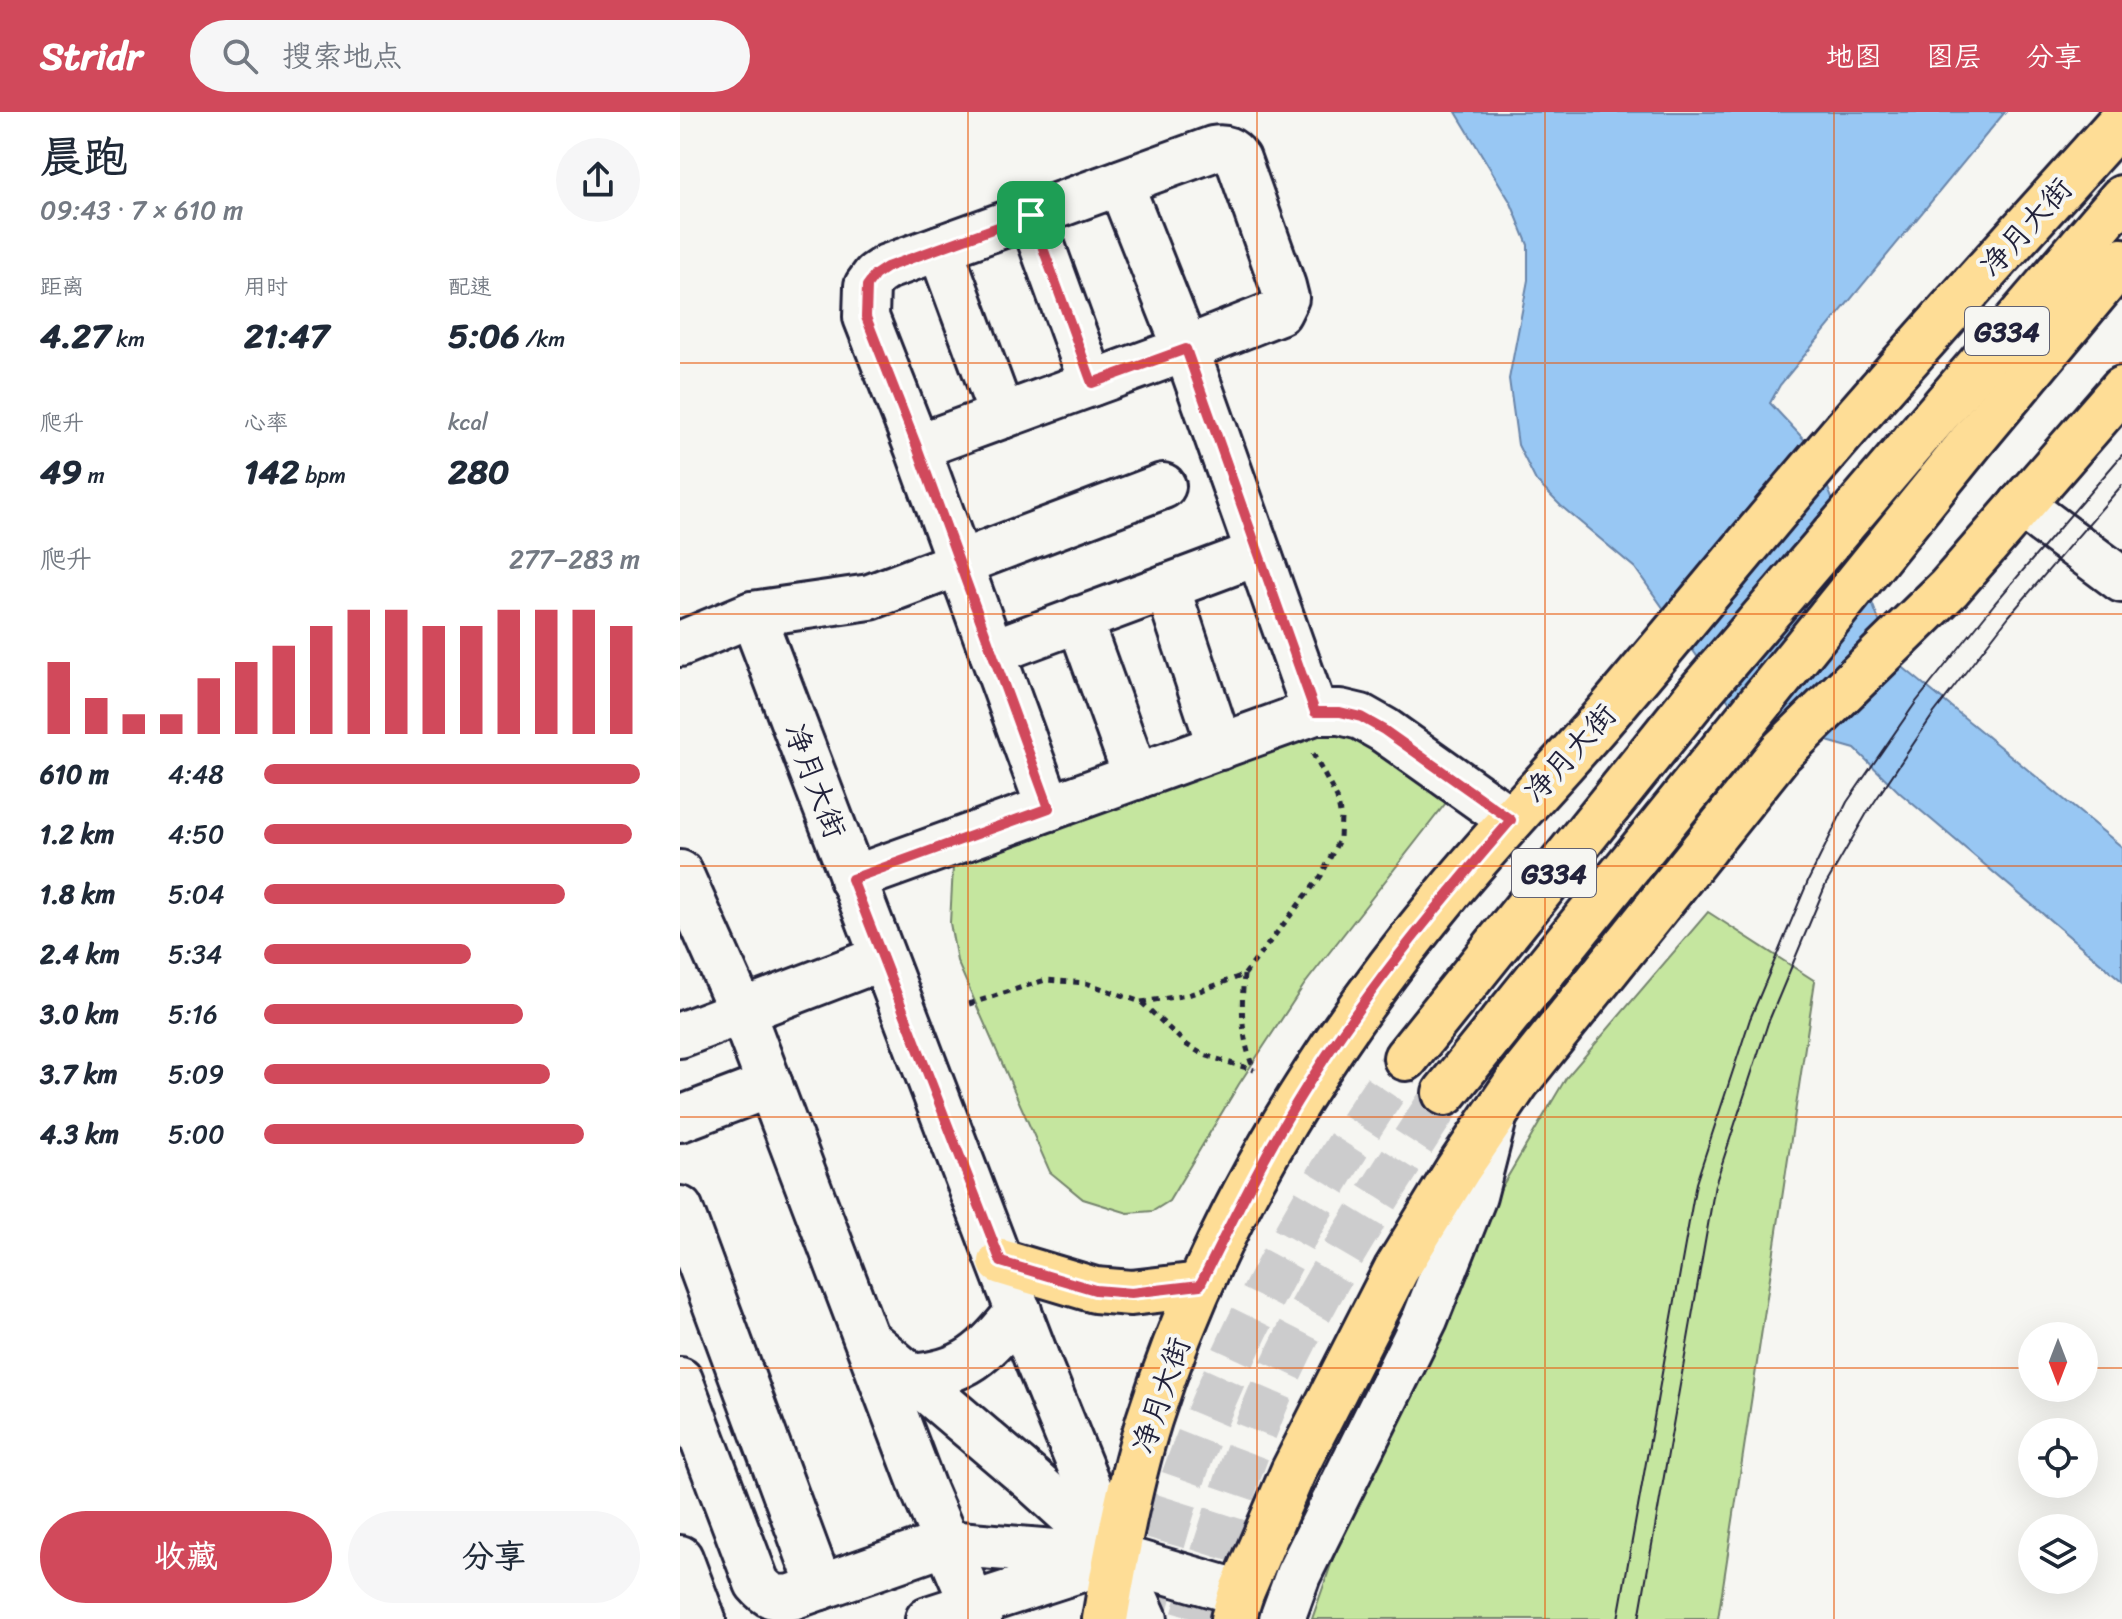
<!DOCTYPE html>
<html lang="zh">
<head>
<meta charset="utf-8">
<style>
	body { margin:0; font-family:Sriracha,"LXGW WenKai TC",sans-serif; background:#f6f6f7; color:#1f2937; height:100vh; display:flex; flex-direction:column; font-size:30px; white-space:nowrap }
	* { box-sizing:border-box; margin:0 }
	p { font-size:26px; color:#747a83 }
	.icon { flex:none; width:44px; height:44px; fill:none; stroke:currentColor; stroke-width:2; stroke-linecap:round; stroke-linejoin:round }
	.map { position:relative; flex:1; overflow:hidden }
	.panel { display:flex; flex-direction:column; background:#fff; width:680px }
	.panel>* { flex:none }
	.needle { width:52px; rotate:180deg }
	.controls { position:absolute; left:1338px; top:1210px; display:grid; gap:16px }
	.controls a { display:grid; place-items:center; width:80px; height:80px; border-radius:50%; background:#fff; box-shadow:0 8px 32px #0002; font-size:40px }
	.pin { position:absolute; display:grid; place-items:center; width:68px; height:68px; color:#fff; margin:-34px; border-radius:16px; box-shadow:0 4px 12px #0006 }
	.round { display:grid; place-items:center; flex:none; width:84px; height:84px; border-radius:42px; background:#f6f6f7 }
	.head { display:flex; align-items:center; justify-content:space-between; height:136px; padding:0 40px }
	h1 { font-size:44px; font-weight:800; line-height:60px }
	.stats { display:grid; grid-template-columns:repeat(3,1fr); gap:12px; height:136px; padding:8px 40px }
	.stats div { display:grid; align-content:center }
	.stats b { font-size:34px; font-weight:800 }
	.stats small { font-size:22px; font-weight:400 }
	.stats p { font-size:22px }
	.chart { height:224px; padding:16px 40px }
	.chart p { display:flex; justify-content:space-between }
	.chart svg { width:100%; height:144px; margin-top:8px; stroke:#d1495b; stroke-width:6 }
	.button { display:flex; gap:16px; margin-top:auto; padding:16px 40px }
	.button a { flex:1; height:92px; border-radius:48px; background:#d1495b; color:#fff; font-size:32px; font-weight:800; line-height:92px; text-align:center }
	.button a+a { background:#f6f6f7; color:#1f2937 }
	ul { padding:0 40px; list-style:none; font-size:26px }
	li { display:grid; grid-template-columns:128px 96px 1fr; align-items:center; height:60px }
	li i { height:20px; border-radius:10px; background:#d1495b }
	header { display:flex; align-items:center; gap:48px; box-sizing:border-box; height:112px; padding:0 40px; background:#d1495b; color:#fff }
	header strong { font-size:38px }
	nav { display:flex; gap:44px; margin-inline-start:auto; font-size:28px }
	.search { width:560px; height:72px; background:#f6f6f7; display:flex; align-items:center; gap:20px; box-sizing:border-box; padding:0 28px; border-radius:44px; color:#747a83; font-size:30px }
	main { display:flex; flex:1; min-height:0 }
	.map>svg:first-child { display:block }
	.green { fill:#c5e69f; stroke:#74846d; stroke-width:2 }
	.water { fill:#98c7f3; stroke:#6985a9; stroke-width:2 }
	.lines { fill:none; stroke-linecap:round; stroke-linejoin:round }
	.highway-tunnel { stroke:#cccccd; stroke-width:44; stroke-dasharray:44 22; stroke-linecap:butt }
	.minor-casing { stroke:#22223b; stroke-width:50 }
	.major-casing { stroke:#22223b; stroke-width:50 }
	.highway-casing { stroke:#22223b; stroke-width:50 }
	.path { stroke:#22223b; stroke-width:5; stroke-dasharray:6 6; stroke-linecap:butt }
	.minor { stroke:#f6f6f2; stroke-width:44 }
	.major { stroke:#fedd96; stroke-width:44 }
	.highway { stroke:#fedd96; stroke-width:44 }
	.tram { stroke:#22223b; stroke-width:2 }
	.route-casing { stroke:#fff; stroke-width:16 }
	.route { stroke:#d1495b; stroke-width:10 }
	.grid { fill:none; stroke:#e8590c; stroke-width:2; stroke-opacity:0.55 }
	.labels { text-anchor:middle; stroke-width:8; stroke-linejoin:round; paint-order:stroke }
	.shield { fill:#f6f6f2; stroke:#626272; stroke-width:2 }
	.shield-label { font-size:28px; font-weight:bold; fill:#22223b }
	.street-label { font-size:30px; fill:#22223b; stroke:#f6f6f2 }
</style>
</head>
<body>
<header>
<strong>Stridr</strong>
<div class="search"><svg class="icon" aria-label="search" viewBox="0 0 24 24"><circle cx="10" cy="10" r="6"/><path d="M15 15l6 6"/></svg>搜索地点</div>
<nav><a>地图</a><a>图层</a><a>分享</a></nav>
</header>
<main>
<section class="panel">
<div class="head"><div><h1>晨跑</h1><p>09:43 · 7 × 610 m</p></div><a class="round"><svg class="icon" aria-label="share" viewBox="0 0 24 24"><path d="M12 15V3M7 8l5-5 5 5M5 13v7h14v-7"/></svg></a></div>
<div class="stats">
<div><p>距离</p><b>4.27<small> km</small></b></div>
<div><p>用时</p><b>21:47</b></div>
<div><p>配速</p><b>5:06<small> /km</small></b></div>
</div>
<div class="stats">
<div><p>爬升</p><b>49<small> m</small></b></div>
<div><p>心率</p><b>142<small> bpm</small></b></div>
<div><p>kcal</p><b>280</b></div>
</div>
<div class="chart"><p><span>爬升</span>277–283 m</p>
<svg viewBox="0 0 160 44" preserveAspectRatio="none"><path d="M5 44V22M15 44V33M25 44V38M35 44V38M45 44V27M55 44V22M65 44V17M75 44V11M85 44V6M95 44V6M105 44V11M115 44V11M125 44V6M135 44V6M145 44V6M155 44V11"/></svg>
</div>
<ul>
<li><b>610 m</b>4:48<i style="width:100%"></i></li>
<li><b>1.2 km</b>4:50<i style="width:98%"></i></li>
<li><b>1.8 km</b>5:04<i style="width:80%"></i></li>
<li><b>2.4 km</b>5:34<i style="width:55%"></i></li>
<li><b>3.0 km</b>5:16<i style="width:69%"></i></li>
<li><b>3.7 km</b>5:09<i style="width:76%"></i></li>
<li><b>4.3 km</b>5:00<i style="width:85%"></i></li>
</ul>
<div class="button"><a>收藏</a><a>分享</a></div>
</section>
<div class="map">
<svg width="1442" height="1507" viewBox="0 0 1442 1507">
	<rect width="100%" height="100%" fill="#f6f6f2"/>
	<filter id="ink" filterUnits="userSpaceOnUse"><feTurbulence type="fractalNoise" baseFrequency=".0125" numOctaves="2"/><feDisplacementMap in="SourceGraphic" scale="16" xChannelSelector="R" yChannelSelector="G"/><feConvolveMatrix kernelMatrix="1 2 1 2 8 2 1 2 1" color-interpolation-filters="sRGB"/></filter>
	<g filter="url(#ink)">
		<g class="green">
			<path d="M645,620H674L772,683L624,873L559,972L489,1089L473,1099L448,1101L403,1087L370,1060L277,849L270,811L273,755Z"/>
			<path d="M1028,800L1135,869L1038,1507H632L671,1395L763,1174L886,966Z"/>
		</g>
		<path class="water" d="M776,0H1325L1100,273L1090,291L1133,337L1214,548L1442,735V869L1220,681L1175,637L1059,604L955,456L881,394L856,369L838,333L829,267L848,168V133L831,91Z"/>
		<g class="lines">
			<g class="highway-tunnel">
				<path d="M466,1494C480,1443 493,1391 512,1342C567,1201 640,1070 726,946"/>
				<path d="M513,1507C536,1431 559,1355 590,1282C636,1176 702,1078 765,981"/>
			</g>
			<g class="minor-casing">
				<g id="minor">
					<path d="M440,71L506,237L635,600"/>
					<path d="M351,103L412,271"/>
					<path d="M260,136L322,304"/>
					<path d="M237,335L506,237L599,200L606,186L603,174L558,47C551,37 545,35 533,37L207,155L195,163L187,174L186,205L237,335L369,696"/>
					<path d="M1341,393L1442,468"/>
					<path d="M487,475L540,635"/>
					<path d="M72,502L190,485L483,374"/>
					<path d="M399,507L456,665"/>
					<path d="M0,532L72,502L359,1253L437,1445L465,1507"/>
					<path d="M312,540L578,441"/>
					<path d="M0,761L62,900L244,1379L299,1507"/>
					<path d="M172,767L635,600H660L681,605L704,618L831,708"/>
					<path d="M0,923L202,846"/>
					<path d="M0,1007L90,973"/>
					<path d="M0,1097L140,1475"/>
					<path d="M190,1230L351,1367L437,1445L561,1481"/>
					<path d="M230,1265C287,1261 304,1241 339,1199"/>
					<path d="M0,1268L77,1471C88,1484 95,1487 112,1485L266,1431L437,1445"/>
					<path d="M0,1446L23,1507"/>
					<path d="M248,1507L420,1451"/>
					<path d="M602,1507L618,1463L745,1207L794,1084L814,1006"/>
				</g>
			</g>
			<g class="major-casing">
				<g id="major">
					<path d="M321,1150L415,1178L451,1181L520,1173"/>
					<path d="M425,1507C436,1441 449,1373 469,1308C530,1115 639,937 768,781C823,714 884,653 939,587C1013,500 1085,411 1159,325C1251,218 1348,113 1442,8"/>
					<path d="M553,1507L561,1481L613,1360L716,1158L778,1057L837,970L1101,640L1269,476L1442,277"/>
				</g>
			</g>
			<g class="highway-casing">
				<g id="highway">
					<path d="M726,946L1023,576L1442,86"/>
					<path d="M765,981L1291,330L1442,149"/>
				</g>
			</g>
			<g class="path">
				<path d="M564,863C561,896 561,926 574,958"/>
				<path d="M461,890L508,883L564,863L641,764L660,726L661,706L657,686L632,640"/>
				<path d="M289,892L365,868L406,871L461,890L507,933L524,943L574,958"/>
			</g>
			<use href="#minor" class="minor"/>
			<use href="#major" class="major"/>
			<use href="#highway" class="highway"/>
			<g class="tram">
				<path d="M938,1507L1016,1071L1070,907L1128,769L1167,690L1236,590L1315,491L1442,343"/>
				<path d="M959,1507L1035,1073L1088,911L1146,772L1187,701L1254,601L1329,504L1442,373"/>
			</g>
		</g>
	</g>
	<g class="lines" filter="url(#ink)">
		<g class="route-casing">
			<path id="route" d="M351,103L412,271L506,237L635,600H660L681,605L704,618L831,708C754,797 678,889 617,990C581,1049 551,1111 520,1173L451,1181L415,1178L321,1150L172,767L369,696L237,335L186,205L187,174L195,163L207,155Z"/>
		</g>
		<use href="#route" class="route"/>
	</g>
	<path class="grid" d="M288,0V1507M577,0V1507M865,0V1507M1154,0V1507M0,251H1442M0,502H1442M0,754H1442M0,1005H1442M0,1256H1352M1404,1256H1442"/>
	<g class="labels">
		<g class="shield">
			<rect x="1285" y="195" width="84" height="48" rx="6"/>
			<rect x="832" y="737" width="84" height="48" rx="6"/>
		</g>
		<g class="shield-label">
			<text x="1327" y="229">G334</text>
			<text x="874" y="771">G334</text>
		</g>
		<g class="street-label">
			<text transform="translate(1346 115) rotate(-48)" y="10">净月大街</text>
			<text transform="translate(890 641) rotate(-48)" y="10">净月大街</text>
			<text transform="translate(135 669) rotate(69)" y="10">净月大街</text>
			<text transform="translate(481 1283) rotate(-71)" y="10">净月大街</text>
		</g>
	</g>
</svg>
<div class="controls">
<a><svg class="needle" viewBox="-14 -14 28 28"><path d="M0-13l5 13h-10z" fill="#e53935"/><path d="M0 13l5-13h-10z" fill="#747a83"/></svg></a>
<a><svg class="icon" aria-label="locate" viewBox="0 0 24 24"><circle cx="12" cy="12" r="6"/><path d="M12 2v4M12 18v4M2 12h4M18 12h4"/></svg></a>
<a><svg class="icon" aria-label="layers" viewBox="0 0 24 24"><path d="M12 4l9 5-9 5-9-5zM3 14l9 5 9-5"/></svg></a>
</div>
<div class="pin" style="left:351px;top:103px;background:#1e9e55"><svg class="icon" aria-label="arrive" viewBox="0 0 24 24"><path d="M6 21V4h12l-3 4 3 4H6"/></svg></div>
</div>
</main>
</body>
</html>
